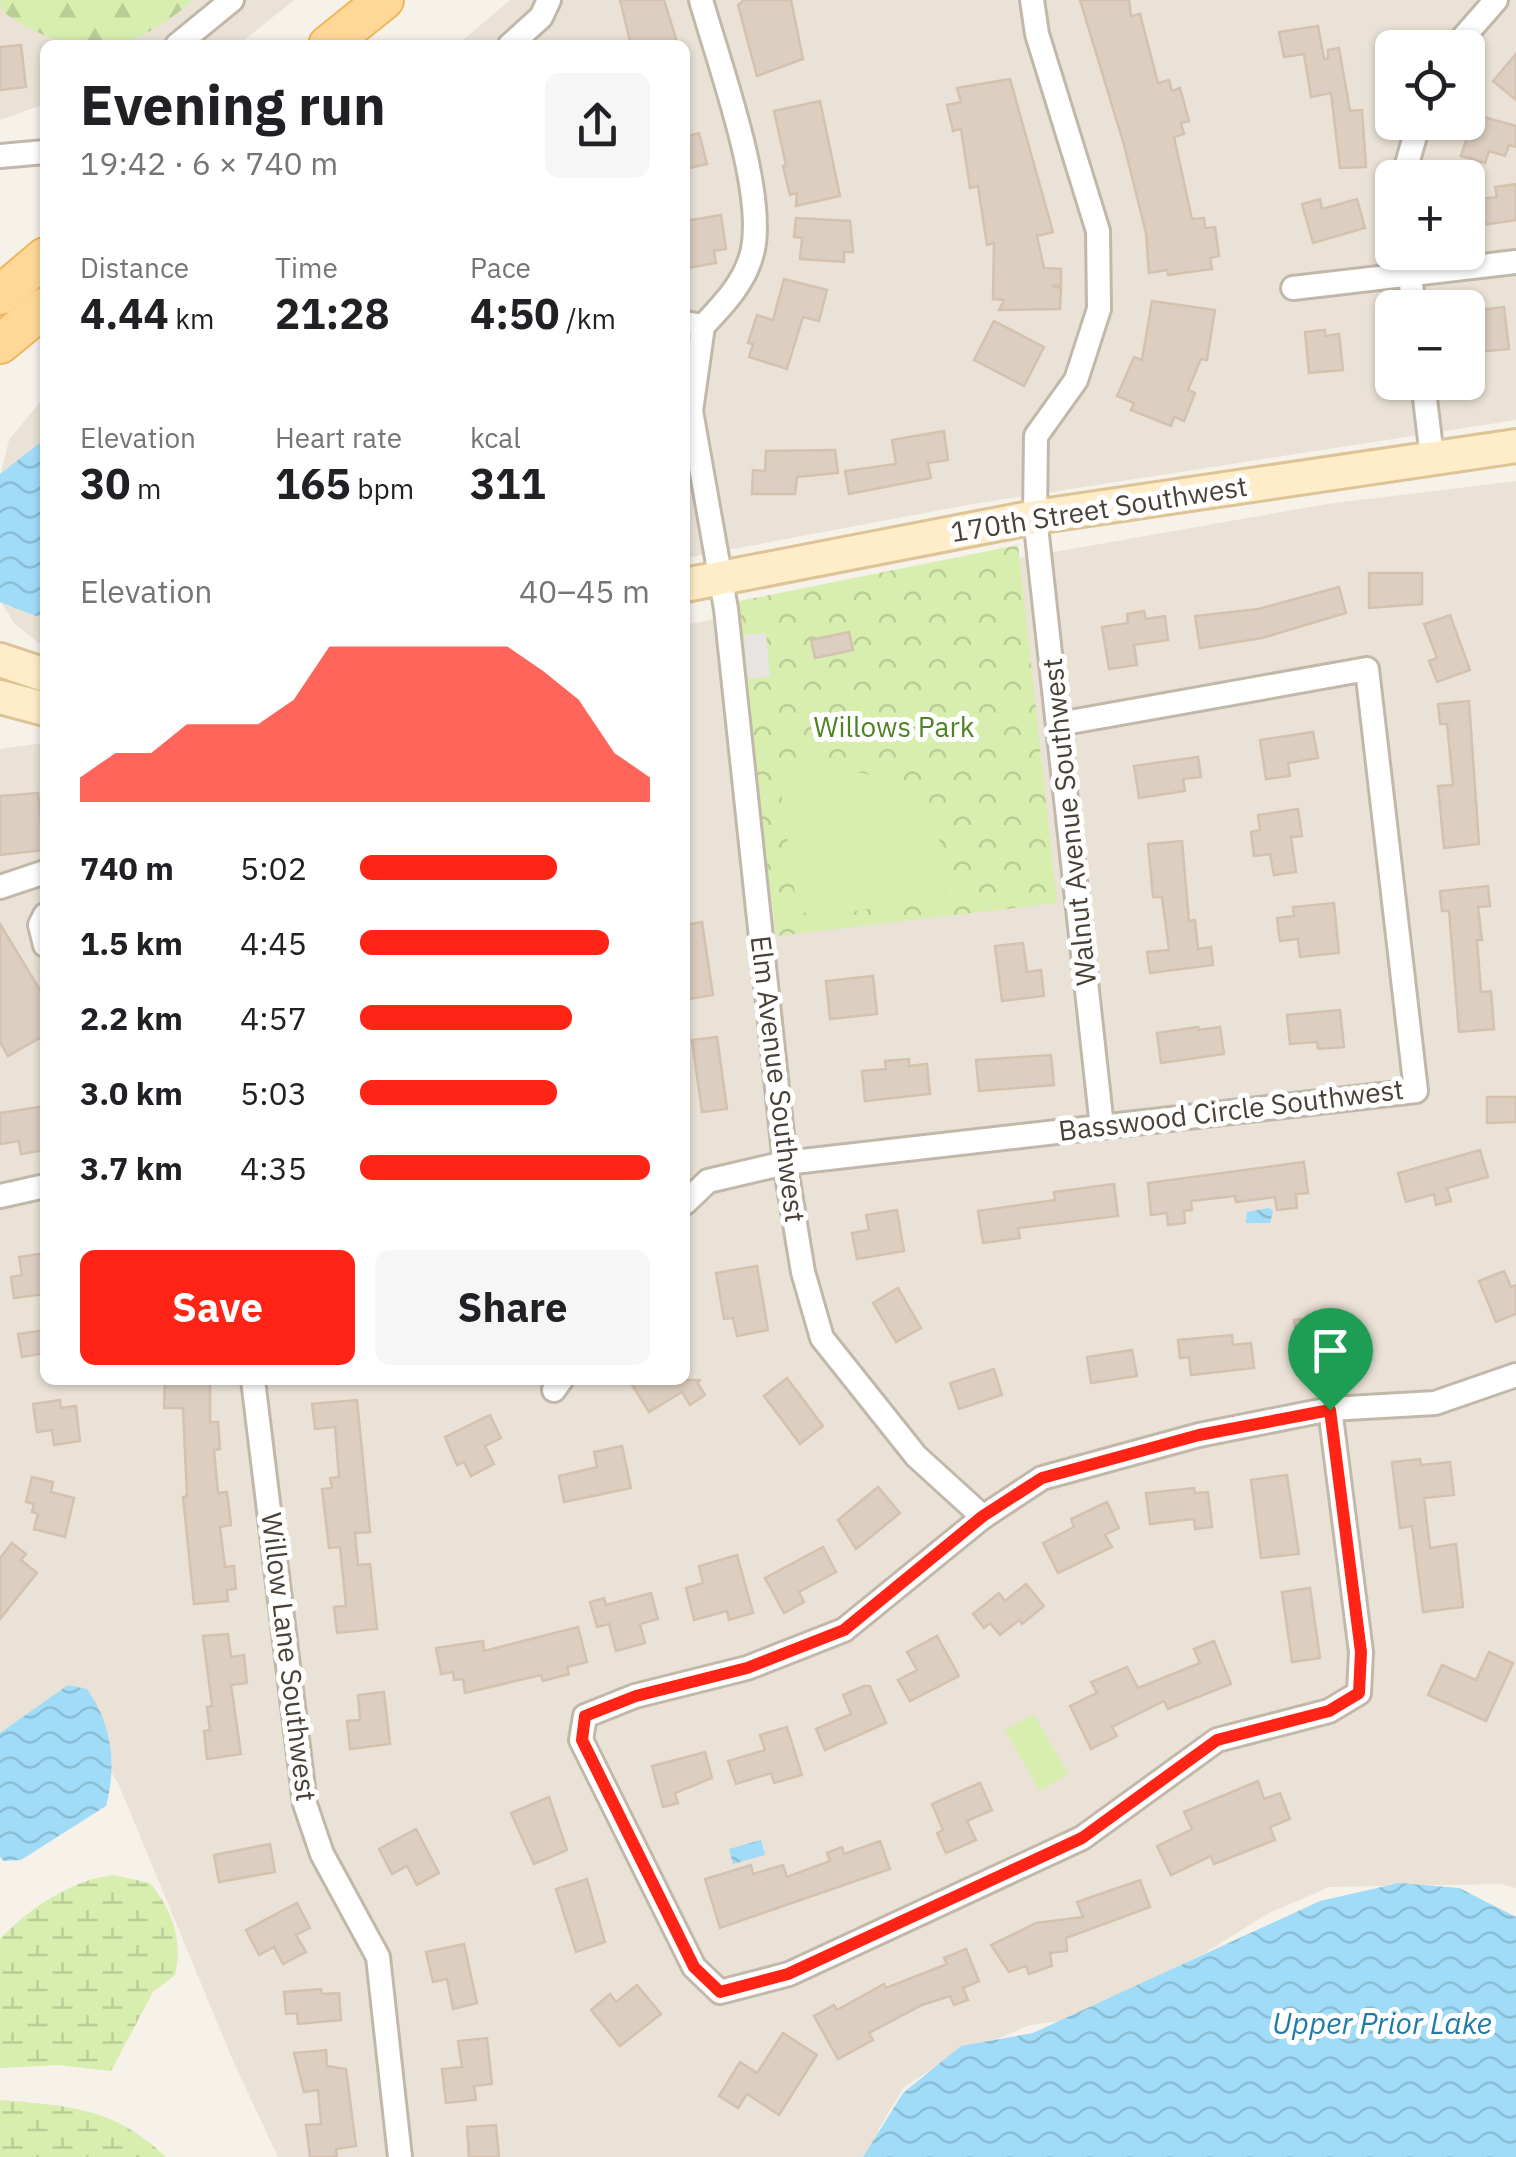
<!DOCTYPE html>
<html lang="en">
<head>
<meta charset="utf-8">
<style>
	body { margin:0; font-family:"IBM Plex Sans",sans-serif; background:#f6f6f6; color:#202124; height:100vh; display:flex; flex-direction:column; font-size:38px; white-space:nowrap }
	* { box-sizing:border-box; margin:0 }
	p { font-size:32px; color:#757577 }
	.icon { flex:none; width:55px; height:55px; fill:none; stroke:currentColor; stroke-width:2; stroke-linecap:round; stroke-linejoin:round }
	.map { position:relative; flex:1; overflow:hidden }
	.sheet { position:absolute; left:40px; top:40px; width:650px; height:1345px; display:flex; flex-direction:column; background:#fff; border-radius:15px; box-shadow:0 2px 8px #0004 }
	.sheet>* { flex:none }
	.tools { position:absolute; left:1375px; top:30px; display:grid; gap:20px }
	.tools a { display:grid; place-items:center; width:110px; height:110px; border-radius:15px; background:#fff; box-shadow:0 2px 8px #0004; font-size:50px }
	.pin { position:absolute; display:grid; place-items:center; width:85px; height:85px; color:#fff; margin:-102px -42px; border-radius:50% 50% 50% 0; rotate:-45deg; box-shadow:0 0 10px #0007 }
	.pin .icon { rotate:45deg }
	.round { display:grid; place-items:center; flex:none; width:105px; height:105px; border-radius:15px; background:#f6f6f6 }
	.overview { display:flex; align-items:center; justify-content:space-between; height:170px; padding:0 40px }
	h1 { font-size:55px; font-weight:700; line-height:75px }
	.stats { display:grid; grid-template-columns:repeat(3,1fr); gap:15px; height:170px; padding:10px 40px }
	.stats div { display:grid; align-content:center }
	.stats b { font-size:42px; font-weight:700 }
	.stats small { font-size:28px; font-weight:400 }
	.stats p { font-size:28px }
	.chart { height:280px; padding:20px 40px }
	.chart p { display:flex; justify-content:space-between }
	.chart svg { width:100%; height:180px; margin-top:10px; fill:#ff2416; opacity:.7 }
	.action { display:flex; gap:20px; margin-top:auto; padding:20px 40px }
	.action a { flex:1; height:115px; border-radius:15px; background:#ff2416; color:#fff; font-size:40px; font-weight:700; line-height:115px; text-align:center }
	.action a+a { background:#f6f6f6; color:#202124 }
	ul { padding:0 40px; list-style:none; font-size:32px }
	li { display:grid; grid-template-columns:160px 120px 1fr; align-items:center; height:75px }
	li i { height:25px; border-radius:12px; background:#ff2416 }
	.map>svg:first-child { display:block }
	.residential { fill:#eae2d6; fill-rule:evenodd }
	.forest { fill:url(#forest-firs) }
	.wetland { fill:url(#wetland-marsh) }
	.park { fill:url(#park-crowns) }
	.pitch { fill:#d7eeae }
	.parking { fill:#e7e4e1 }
	.water { fill:url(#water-waves) }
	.building { fill:#dccec0; stroke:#d4c2af; stroke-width:2.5 }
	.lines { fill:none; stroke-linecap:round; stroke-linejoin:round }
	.street-casing { stroke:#c2b8aa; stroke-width:28 }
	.secondary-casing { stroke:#ddc496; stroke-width:38 }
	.primary-casing { stroke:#efb65d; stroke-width:42 }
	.street { stroke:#fff; stroke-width:22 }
	.secondary { stroke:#ffedc9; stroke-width:32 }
	.primary { stroke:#ffd898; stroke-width:38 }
	.route-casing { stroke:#fff; stroke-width:20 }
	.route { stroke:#ff2416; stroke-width:12 }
	.labels { text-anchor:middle; stroke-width:10; stroke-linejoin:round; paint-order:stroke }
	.street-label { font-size:28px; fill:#4a4136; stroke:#fff }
	.park-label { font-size:28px; fill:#508323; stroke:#fff }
	.water-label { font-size:30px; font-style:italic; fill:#207ba7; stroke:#fff }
</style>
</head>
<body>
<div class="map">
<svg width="1516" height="2157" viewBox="0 0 1516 2157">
	<defs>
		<pattern id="forest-firs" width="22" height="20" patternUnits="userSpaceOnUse" patternTransform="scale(2.5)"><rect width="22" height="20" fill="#d7eeae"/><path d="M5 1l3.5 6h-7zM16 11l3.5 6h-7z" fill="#bacd96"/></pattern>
		<pattern id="wetland-marsh" width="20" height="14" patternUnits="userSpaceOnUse" patternTransform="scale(2.5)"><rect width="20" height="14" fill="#d7eeae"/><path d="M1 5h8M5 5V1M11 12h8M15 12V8" fill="none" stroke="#bacd96"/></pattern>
		<pattern id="park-crowns" width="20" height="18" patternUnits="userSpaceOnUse" patternTransform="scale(2.5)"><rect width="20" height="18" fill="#d7eeae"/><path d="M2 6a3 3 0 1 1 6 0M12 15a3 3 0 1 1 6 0" fill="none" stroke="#bacd96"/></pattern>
		<pattern id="water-waves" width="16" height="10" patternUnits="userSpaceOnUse" patternTransform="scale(2.5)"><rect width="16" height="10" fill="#a0dcf8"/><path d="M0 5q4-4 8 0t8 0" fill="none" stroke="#8bbed5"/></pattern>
	</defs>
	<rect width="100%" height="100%" fill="#f6f1e9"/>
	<g class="residential">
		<path d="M0,0H294L238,45H45V104L0,120Z"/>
		<path d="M510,0H1516V420L967,505L685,558V45H457ZM1392,48H1468V122H1392ZM1392,178H1468V252H1392ZM1392,308H1468V382H1392Z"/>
		<path d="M45,396V648L15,624L0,601V476L9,440Z"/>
		<path d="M1516,481V1888L1500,1884L1329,1887L1267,1914L1205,1953L1140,1985L1106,2015L1030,2025L945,2061L904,2087L879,2128L871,2157H278L234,2063L118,1783L82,1725L0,1771V749L45,743V1380H685V625L1020,558L1327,504Z"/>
	</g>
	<path class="forest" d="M0,0H193C128,58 75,61 3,12Z"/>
	<g class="wetland">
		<path d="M113,1875L150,1883C173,1912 183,1940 175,1975L153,1992L111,2071L58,2065L0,2068V1939C29,1908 72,1880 113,1875Z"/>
		<path d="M0,2100C69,2106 114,2107 166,2157H0Z"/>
	</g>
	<path class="park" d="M1018,545L1057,903L776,936L734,602Z"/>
	<g class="pitch">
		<path d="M818,768C915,775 942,796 946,896L815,918L797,908L779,776Z"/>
		<path d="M1034,1714L1068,1774L1040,1791L1005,1730Z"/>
	</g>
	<path class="parking" d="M766,633L770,676L748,679L744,635Z"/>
	<g class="water">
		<path d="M45,439V614L36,616L0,602V474Z"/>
		<path d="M1269,1208L1273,1211L1270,1223H1246L1247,1212Z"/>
		<path d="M68,1685L87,1689C112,1724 117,1765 106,1806L21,1860L4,1861L0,1857V1733Z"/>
		<path d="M761,1840L765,1855L733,1864L729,1849Z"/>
		<path d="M1399,1883L1459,1888L1516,1917V2157H863L903,2093L961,2046L1033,2033L1320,1901Z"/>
	</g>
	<g class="building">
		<path d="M620,0H664L678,45H631Z"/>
		<path d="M744,0H791L803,59L757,76L738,5Z"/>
		<path d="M1080,0H1129L1131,16L1140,14L1158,83L1169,80L1172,91L1180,88L1189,121L1181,123L1184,134L1174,137L1192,219L1204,218L1205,228L1215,227L1219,256L1210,258L1212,269L1168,275L1167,270L1149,273L1146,233L1124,145Z"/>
		<path d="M1318,26L1324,59L1328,58V50L1339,48L1350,111L1362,110L1366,167L1340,168L1331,93L1311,97L1304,54L1284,57L1279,32Z"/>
		<path d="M21,45L26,87L0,90V47Z"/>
		<path d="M1516,54V100L1493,81Z"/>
		<path d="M1010,79L1053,232L1037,236L1044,268L1061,269V285L1051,286L1061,288L1060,309L999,310L1004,300L993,299L994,243L987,245L978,186L970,188L961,129L953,131L947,105L961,102L957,88Z"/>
		<path d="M820,101L840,196L796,206L797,193L790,195L783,166L786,165L774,111Z"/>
		<path d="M1480,116L1516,126V147L1509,145L1505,156L1489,151L1485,163L1461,156L1471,125L1477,126Z"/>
		<path d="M699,133L707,164L685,169V137Z"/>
		<path d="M1516,184V220L1482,225L1478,199L1497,197L1495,187Z"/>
		<path d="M1320,199L1322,209L1357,199L1365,228L1313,243L1302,204Z"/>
		<path d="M721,215L726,249L714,251L716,263L687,268L685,221Z"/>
		<path d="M796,218L850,221L853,252H844V262L800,259L802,238L794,237Z"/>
		<path d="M784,279L827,290L819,321L803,317L787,369L749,357L753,344L748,343L757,315L773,320Z"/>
		<path d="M1152,301L1215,310L1207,360L1201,359L1188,390L1195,393L1184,421L1174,417L1171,426L1131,410L1134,403L1117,396L1134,357L1142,360Z"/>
		<path d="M1504,307L1509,349L1478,352L1473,311Z"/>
		<path d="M994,321L1044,347L1024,386L974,360Z"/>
		<path d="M1325,330V336L1339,334L1343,370L1309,373L1305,332Z"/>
		<path d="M944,431L948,460L928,463L931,478L849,494L845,471L896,464L892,440Z"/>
		<path d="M835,450L838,473L797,477L795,494H752L753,470L765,471L766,451Z"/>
		<path d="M1369,573H1422V604L1369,608Z"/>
		<path d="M1339,587L1346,613L1262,638L1200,648L1195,616L1258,609Z"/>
		<path d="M1144,611L1146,619L1165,616L1168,640L1134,645L1137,665L1109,669L1102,627L1128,623L1127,614Z"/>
		<path d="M1450,615L1470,670L1437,682L1429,661L1437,658L1424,624Z"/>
		<path d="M849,632L853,650L815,658L811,640Z"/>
		<path d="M1469,701L1479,844L1444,848L1438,786L1453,785L1447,724H1440L1438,704Z"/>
		<path d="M1313,732L1318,758L1288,763L1290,776L1266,779L1260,740Z"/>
		<path d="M1198,757L1201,777L1183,779L1185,791L1139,798L1134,766Z"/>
		<path d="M38,793L44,850L0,855V796Z"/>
		<path d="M1298,809L1302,836L1291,837L1296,872L1274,875L1270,854L1254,856L1251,832L1260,830L1258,815Z"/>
		<path d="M1182,841L1189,921L1195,920L1198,949L1211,947L1213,965L1150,973L1147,952L1169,950L1162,897H1153L1148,844Z"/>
		<path d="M1488,886L1490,906L1478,907L1482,940H1477L1481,992L1491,991L1494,1029L1459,1032L1449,911H1442L1440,891Z"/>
		<path d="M1334,903L1339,953L1300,957L1298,939L1280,941L1277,918L1294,916L1293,907Z"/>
		<path d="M702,922L713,995L688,999L685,925Z"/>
		<path d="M0,924L45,998V1035L8,1056L0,1042Z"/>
		<path d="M1023,943L1027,972L1041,970L1044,996L1002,1001L995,946Z"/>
		<path d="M873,976L877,1014L830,1019L826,981Z"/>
		<path d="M1340,1010L1344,1047L1318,1049L1317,1042L1290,1044L1287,1015Z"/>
		<path d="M1198,1027L1199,1030L1220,1027L1224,1054L1161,1063L1157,1033Z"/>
		<path d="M717,1037L727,1109L702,1112L692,1040Z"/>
		<path d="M1051,1055L1054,1085L979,1091L976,1060Z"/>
		<path d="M909,1059V1066L927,1064L930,1094L865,1101L862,1071L886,1069L885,1061Z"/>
		<path d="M1487,1097H1516V1122L1487,1123Z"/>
		<path d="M45,1106V1150L21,1154L19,1141L0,1144V1113Z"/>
		<path d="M1480,1150L1488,1177L1447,1188L1451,1201L1436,1205L1434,1194L1406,1202L1398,1173Z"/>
		<path d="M1304,1162L1308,1193L1296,1194L1297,1208L1277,1210L1275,1197L1236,1202L1235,1196L1191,1201L1192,1210L1184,1211L1185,1223L1168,1225L1167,1213L1151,1215L1148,1183Z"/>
		<path d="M1114,1184L1118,1216L1018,1228L1020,1238L983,1243L978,1211L1055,1200L1054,1192Z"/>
		<path d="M897,1210L904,1251L857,1259L852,1233L869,1230L866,1215Z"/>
		<path d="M45,1253V1294L14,1298L11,1277L22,1275L19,1257Z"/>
		<path d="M757,1266L768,1330L737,1336L733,1318L724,1319L716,1273Z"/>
		<path d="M1504,1271L1511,1287L1516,1285V1314L1496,1322L1479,1281Z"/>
		<path d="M898,1288L921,1328L896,1342L873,1303Z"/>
		<path d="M1341,1314L1344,1332L1324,1335L1326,1348L1299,1352L1294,1320Z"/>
		<path d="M45,1330V1353L22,1357L18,1334Z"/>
		<path d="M1232,1335L1233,1345L1251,1343L1254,1368L1191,1375L1189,1357L1180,1358L1178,1340Z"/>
		<path d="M1132,1350L1137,1376L1091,1383L1087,1357Z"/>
		<path d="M994,1369L1002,1395L959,1409L950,1383Z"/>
		<path d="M787,1378L823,1426L800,1444L764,1396Z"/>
		<path d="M165,1380H210V1422H218L220,1449L214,1450L218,1493L227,1492L231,1525L220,1527L225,1567L234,1566L236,1589L227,1590L228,1601L194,1604L183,1497L187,1496L183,1408H164Z"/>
		<path d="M629,1380H701L697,1382L705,1395L690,1405L682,1392L649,1412Z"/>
		<path d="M60,1400L61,1408L76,1406L80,1441L54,1445L52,1430L37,1432L33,1404Z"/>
		<path d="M357,1400L370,1532L355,1533L358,1565L370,1564L377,1629L337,1633L334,1607L346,1606L340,1547L329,1548L322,1489L332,1488L330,1478L339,1477L335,1427L315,1429L312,1404Z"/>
		<path d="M490,1415L501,1438L485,1446L494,1464L471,1476L464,1462L457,1465L445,1437Z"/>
		<path d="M622,1446L631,1488L564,1502L559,1476L597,1467L594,1452Z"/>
		<path d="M1420,1459L1421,1465L1450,1462L1454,1495L1424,1498L1430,1548L1456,1544L1463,1607L1423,1612L1412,1526L1400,1528L1392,1462Z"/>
		<path d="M1287,1475L1299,1554L1261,1558L1251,1480Z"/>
		<path d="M32,1477L53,1482L51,1492L74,1498L65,1537L34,1529L38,1514L32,1512L34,1504L26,1502Z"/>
		<path d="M878,1487L900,1513L856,1549L838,1520Z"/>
		<path d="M1194,1488L1195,1493L1208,1492L1212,1527L1195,1529L1194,1519L1150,1524L1146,1493Z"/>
		<path d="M1107,1502L1119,1528L1105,1535L1112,1547L1058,1573L1043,1543L1074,1527L1071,1519Z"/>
		<path d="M12,1543L26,1554L21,1560L37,1573L0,1619V1558Z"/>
		<path d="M823,1547L836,1572L799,1592L804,1602L784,1613L765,1578Z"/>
		<path d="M737,1555L753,1613L729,1620L727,1611L694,1620L686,1588L703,1583L699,1566Z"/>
		<path d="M1026,1584L1044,1606L1022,1624L1019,1620L1000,1635L990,1623L984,1628L973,1614L999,1593L1005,1601Z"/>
		<path d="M1310,1588L1320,1658L1292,1662L1282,1592Z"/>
		<path d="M651,1593L658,1619L640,1624L645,1643L616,1651L609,1624L597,1627L590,1602L604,1598L606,1605Z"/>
		<path d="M578,1627L587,1662L567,1667L569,1674L543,1681L541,1675L465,1693L463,1679L454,1680L453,1672L441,1674L436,1648L483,1641L484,1651Z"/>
		<path d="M228,1634L231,1657L244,1655L247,1683L231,1685L241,1754L207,1759L204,1731L210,1730L207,1707L212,1706L203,1636Z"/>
		<path d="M937,1636L959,1676L910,1701L898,1680L917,1670L907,1652Z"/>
		<path d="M1214,1641L1231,1684L1168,1709L1164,1701L1112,1727L1117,1736L1091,1749L1070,1706L1097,1693L1091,1682L1127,1667L1138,1688L1200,1663L1194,1649Z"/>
		<path d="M1489,1652L1513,1663L1486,1721L1428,1695L1442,1665L1476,1680Z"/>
		<path d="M864,1686H870L886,1723L825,1750L816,1729L851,1714L843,1695Z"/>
		<path d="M384,1692L390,1744L350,1749L347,1721L360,1720L358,1695Z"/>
		<path d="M787,1727L802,1775L774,1783L771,1773L736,1784L728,1761L765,1750L760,1735Z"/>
		<path d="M705,1752L712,1778L675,1793L678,1803L663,1807L652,1766Z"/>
		<path d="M1258,1781L1264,1799L1280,1793L1290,1819L1270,1827L1275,1840L1214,1864L1211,1856L1171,1875L1157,1846L1192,1829L1184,1812Z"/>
		<path d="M980,1783L992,1810L967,1821L976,1840L946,1853L937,1833L943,1830L932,1804Z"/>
		<path d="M549,1797L567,1850L534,1864L511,1813Z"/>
		<path d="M416,1829L439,1873L417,1885L407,1866L392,1874L379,1849Z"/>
		<path d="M880,1841L890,1869L720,1928L705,1879L751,1865L753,1874L783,1865L787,1877L830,1861L827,1853L842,1847L844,1854Z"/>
		<path d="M270,1844L275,1872L219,1882L214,1855Z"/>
		<path d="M587,1879L605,1942L576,1952L556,1889Z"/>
		<path d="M1140,1880L1150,1907L1066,1938L1067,1951L1050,1953L1052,1966L1029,1974L1026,1966L1009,1972L991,1945L1036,1923L1083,1917L1077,1902Z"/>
		<path d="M297,1903L310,1928L296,1935L306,1952L283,1964L274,1947L259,1955L246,1930Z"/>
		<path d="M464,1944L477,2003L453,2009L447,1979L433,1982L426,1952Z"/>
		<path d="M966,1949L979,1981L963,1988L968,2000L954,2005L950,1996L922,2005L869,2033L873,2040L838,2059L814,2016L834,2005L837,2010L884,1984L886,1988L947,1964L944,1958Z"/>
		<path d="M637,1985L661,2014L620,2046L591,2010L610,1994L616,2002Z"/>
		<path d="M321,1989L322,1994L339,1993L341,2020L298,2024L297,2013L286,2014L284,1992Z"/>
		<path d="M783,2033L817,2055L779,2115L747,2094L738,2108L719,2096L740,2062L757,2073Z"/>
		<path d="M487,2038L492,2084L474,2086L476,2100L446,2103L442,2069L462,2067L458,2041Z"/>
		<path d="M326,2050L327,2066L346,2069L356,2146L336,2149L337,2157H310L306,2125L321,2124L318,2090L304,2092L294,2053Z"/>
		<path d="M496,2125L499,2157H469L467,2127Z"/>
	</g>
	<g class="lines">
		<g class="street-casing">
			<g id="street">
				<path d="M1032,0L1037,34L1098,231L1099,309L1076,380L1036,436L1035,517L1102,1127"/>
				<path d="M177,45L232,0"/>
				<path d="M510,45L541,17L549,0"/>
				<path d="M1454,48L1496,0"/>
				<path d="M0,156L45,152"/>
				<path d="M1403,178L1419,122"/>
				<path d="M1407,252L1414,308"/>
				<path d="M1293,288L1516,262"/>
				<path d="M685,323L703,326C724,304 747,280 753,249C765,188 719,64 701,0"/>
				<path d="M703,326L691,411L726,609L785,1163L803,1272L822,1338L916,1456L983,1517"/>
				<path d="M1423,382L1432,457"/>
				<path d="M0,887L45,872"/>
				<path d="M45,915L40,925L45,945"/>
				<path d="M0,1196L45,1186"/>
				<path d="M685,1203L708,1181L785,1163L1416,1091L1367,669L1059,724"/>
				<path d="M253,1380L305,1804L322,1854L378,1957L400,2157"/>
				<path d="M554,1390L561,1380"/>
				<path d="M1330,1409L1361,1652L1359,1693L1329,1711L1217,1740L1082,1838L789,1974L720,1992L694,1967L581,1740L585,1716L635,1696L747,1668L844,1630L983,1517L1042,1478L1199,1435L1330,1409L1435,1403L1516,1375"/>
			</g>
		</g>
		<g class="secondary-casing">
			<g id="secondary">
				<path d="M685,585L1035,517L1516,446"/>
				<path d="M0,660L45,675"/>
				<path d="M0,697L45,709"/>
			</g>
		</g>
		<g class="primary-casing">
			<g id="primary">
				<path d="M328,45L384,0"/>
				<path d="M0,295L45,257"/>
				<path d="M0,344L45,307"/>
			</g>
		</g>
		<use href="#street" class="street"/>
		<use href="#secondary" class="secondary"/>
		<use href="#primary" class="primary"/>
	</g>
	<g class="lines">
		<g class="route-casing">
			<path id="route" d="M1330,1410L1361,1652L1359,1693L1329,1711L1217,1740L1082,1838L788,1974L720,1992L694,1967L582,1740L585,1716L636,1696L747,1668L844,1630L983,1516L1042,1478L1199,1435Z"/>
		</g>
		<use href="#route" class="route"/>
	</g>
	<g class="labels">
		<g class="street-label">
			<text transform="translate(1099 509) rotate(-9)" y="10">170th Street Southwest</text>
			<text transform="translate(1069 822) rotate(-96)" y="10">Walnut Avenue Southwest</text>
			<text transform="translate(778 1079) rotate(83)" y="10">Elm Avenue Southwest</text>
			<text transform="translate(1231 1110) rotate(-7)" y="10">Basswood Circle Southwest</text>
			<text transform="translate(289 1657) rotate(83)" y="10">Willow Lane Southwest</text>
		</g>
		<g class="park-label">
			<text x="894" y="737">Willows Park</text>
		</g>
		<g class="water-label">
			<text x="1382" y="2034">Upper Prior Lake</text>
		</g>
	</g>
</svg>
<div class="tools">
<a><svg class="icon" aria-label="locate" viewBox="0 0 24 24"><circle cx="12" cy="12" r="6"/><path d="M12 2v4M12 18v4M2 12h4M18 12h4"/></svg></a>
<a>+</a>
<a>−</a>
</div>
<div class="pin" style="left:1330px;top:1410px;background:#1e9e55"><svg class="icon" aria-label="arrive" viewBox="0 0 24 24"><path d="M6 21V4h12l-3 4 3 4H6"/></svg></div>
<section class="sheet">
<div class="overview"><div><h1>Evening run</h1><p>19:42 · 6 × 740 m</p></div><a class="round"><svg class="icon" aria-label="share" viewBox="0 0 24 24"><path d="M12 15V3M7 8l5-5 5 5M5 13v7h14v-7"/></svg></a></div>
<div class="stats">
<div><p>Distance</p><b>4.44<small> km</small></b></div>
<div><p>Time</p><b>21:28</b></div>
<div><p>Pace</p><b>4:50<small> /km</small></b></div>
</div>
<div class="stats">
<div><p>Elevation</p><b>30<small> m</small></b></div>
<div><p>Heart rate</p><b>165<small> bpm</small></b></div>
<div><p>kcal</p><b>311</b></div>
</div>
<div class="chart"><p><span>Elevation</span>40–45 m</p>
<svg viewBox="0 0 160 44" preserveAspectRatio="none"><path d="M0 44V38L10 32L20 32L30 25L40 25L50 25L60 19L70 6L80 6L90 6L100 6L110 6L120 6L130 12L140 19L150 32L160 38V44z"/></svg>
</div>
<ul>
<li><b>740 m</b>5:02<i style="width:68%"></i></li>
<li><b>1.5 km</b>4:45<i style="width:86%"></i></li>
<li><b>2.2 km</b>4:57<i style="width:73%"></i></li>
<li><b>3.0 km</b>5:03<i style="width:68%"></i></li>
<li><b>3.7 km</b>4:35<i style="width:100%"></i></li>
</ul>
<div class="action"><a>Save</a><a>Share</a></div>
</section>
</div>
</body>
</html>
